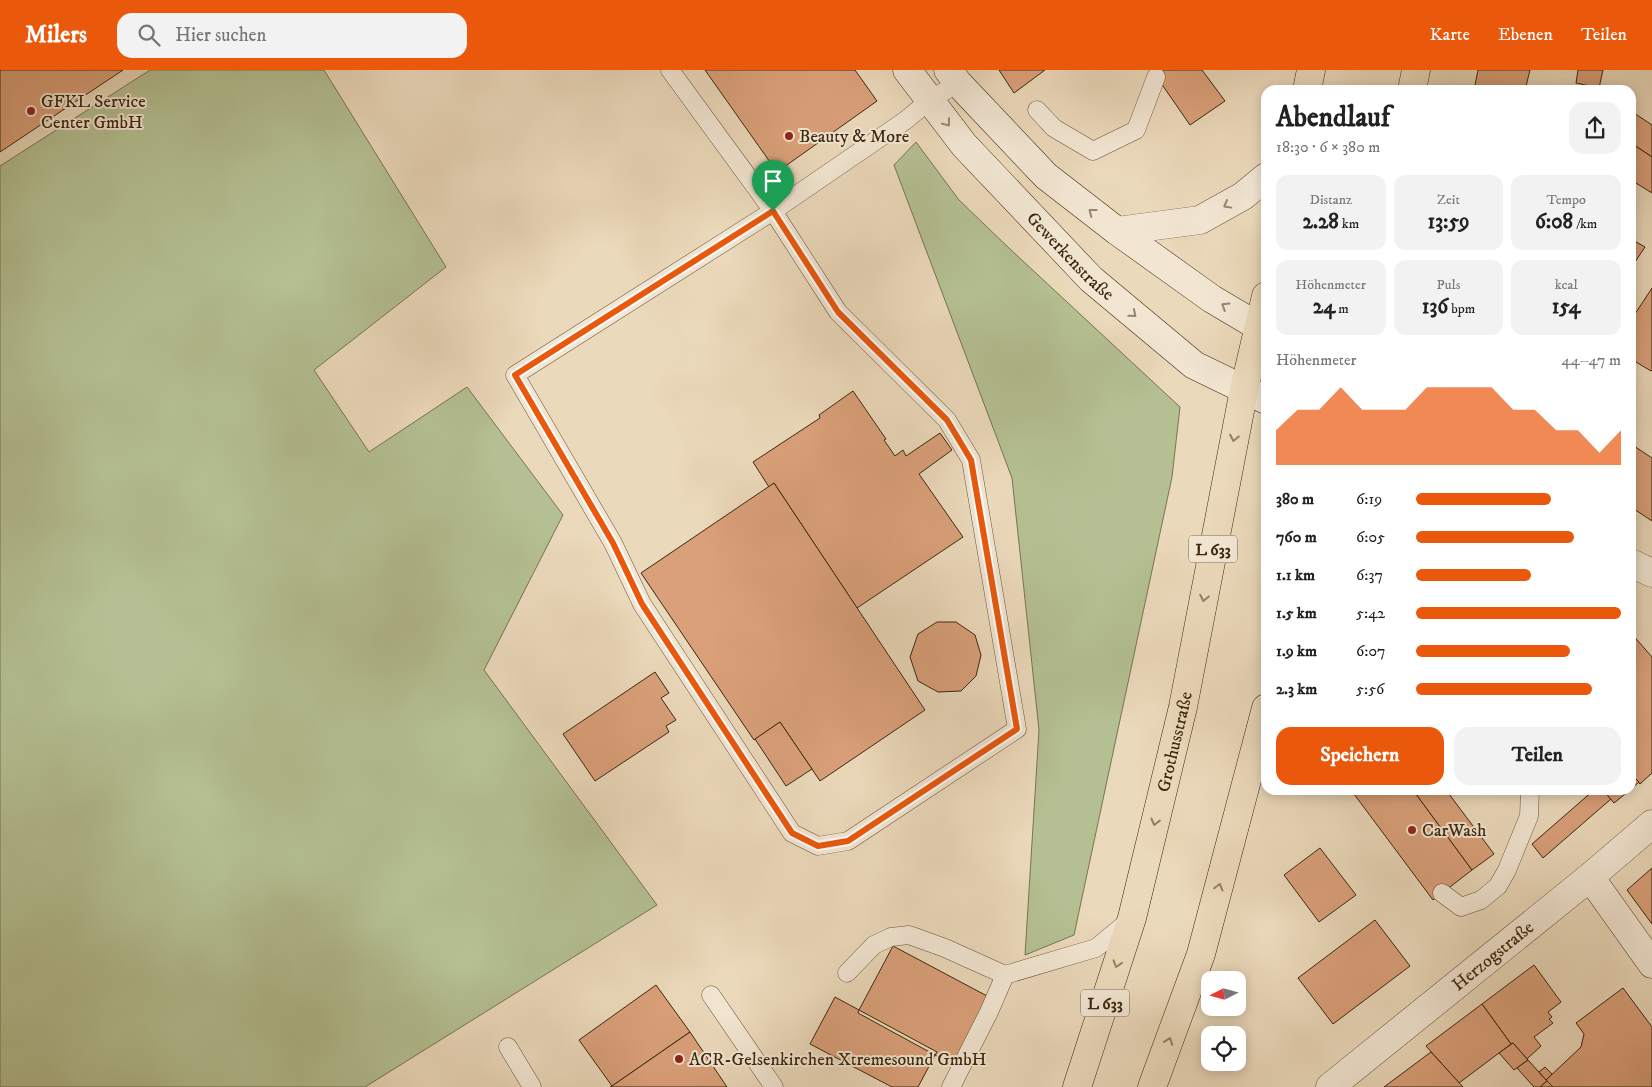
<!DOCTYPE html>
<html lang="de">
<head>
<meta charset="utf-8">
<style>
	body { margin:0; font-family:"IM FELL DW Pica",serif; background:#f2f2f2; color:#222; height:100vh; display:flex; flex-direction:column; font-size:19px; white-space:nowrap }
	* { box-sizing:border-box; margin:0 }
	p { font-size:16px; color:#767676 }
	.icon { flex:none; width:28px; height:28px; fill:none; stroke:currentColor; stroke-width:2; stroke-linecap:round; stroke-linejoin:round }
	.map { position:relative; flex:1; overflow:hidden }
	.side { position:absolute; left:1261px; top:15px; width:375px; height:710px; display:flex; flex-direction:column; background:#fff; border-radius:15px; box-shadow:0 2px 12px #0003 }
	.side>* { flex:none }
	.needle { width:32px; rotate:264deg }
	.controls { position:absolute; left:1201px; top:901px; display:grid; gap:10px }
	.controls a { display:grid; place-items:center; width:45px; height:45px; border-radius:10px; background:#fff; box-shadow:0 2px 12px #0003; font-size:25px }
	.pin { position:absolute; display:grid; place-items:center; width:42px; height:42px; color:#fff; margin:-51px -21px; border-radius:50% 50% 50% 0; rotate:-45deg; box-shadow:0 0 5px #0007 }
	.pin .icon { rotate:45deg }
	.round { display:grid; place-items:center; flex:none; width:52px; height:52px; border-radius:15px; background:#f2f2f2 }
	.summary { display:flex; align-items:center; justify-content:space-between; height:85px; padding:0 15px }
	h1 { font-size:28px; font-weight:700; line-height:38px }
	.metrics { display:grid; grid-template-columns:repeat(3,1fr); gap:8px; height:85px; padding:5px 15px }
	.metrics div { display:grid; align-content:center; border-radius:12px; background:#f2f2f2; text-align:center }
	.metrics b { font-size:21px; font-weight:700 }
	.metrics small { font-size:14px; font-weight:400 }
	.metrics p { font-size:14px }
	.chart { height:140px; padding:10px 15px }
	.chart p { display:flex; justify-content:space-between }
	.chart svg { width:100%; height:90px; margin-top:5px; fill:#ea580c; opacity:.7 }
	.action { display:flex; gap:10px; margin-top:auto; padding:10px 15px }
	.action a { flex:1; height:58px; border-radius:15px; background:#ea580c; color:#fff; font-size:20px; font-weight:700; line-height:58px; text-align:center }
	.action a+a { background:#f2f2f2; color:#222 }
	ul { padding:0 15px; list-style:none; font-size:16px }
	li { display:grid; grid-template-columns:80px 60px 1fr; align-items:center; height:38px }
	li i { height:12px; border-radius:6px; background:#ea580c }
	header { display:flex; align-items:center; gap:30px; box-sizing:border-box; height:70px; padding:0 25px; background:#ea580c; color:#fff }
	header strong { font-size:24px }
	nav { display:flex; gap:28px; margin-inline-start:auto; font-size:18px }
	.search { width:350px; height:45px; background:#f2f2f2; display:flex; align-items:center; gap:12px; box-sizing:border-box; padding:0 18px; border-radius:15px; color:#767676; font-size:19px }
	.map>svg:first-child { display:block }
	.green { fill:#b4c093; stroke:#787450 }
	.building { fill:#daa07a; stroke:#3b270d }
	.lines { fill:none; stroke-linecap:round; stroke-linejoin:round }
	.lane-casing { stroke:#675438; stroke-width:19 }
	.street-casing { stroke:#675438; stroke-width:29 }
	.secondary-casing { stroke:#3b270d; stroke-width:29 }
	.primary-casing { stroke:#3b270d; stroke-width:29 }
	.lane { stroke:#f2e6d3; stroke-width:18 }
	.street { stroke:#f2e6d3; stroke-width:28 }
	.secondary { stroke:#f2e6d3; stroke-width:28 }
	.primary { stroke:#ebd9bb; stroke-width:28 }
	.oneway { stroke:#968670 }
	.oneway2 { stroke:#938064 }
	.route-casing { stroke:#fff; stroke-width:10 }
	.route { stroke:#ea580c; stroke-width:6 }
	.poi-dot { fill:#8f2418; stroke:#f2e6d3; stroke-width:2 }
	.labels { text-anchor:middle; stroke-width:4; stroke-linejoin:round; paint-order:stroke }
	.shield { fill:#f2e6d3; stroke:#726048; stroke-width:1 }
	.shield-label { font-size:16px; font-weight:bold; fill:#3b270d }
	.poi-label { font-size:18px; fill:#3b270d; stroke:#f2e6d3; text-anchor:start }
	.street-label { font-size:18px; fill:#3b270d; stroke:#f2e6d3 }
</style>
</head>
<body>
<header>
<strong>Milers</strong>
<div class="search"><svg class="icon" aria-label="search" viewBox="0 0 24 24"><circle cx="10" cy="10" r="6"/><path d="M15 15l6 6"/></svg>Hier suchen</div>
<nav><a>Karte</a><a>Ebenen</a><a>Teilen</a></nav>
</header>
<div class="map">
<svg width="1652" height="1017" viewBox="0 0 1652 1017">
	<rect width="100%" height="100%" fill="#ebd9bb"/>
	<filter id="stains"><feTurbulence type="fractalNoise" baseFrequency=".004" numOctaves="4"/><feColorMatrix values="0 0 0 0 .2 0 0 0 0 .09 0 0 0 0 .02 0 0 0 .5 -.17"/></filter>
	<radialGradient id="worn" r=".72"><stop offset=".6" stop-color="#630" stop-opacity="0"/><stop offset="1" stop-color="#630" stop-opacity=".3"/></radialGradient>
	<g class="green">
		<path d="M150,0H324L446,197L314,300L369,382L467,317L563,445L484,600L657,835L365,1017H0V96Z"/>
		<path d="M916,72L959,130L1010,179L1180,337L1172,407L1074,865L1025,885L1039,660L1012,408L894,95Z"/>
	</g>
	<g class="building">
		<path d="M0,0H123L0,82Z"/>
		<path d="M705,0H855L877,31L777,102Z"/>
		<path d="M999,0H1045L1014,23Z"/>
		<path d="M1152,0H1202L1225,31L1190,55Z"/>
		<path d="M1478,0H1530L1525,20H1474Z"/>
		<path d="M1578,0H1603L1599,18L1576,13Z"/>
		<path d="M1631,41L1652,55V87L1631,73Z"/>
		<path d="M1631,73L1652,87V123L1631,110Z"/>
		<path d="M1631,169L1645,177L1631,198Z"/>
		<path d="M1652,218V300L1651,301L1631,289V250Z"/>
		<path d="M853,321L886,369L884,370L895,386L903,380L906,386L940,363L952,380L919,404L963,467L857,538L774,413L769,417L753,392L820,348L819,345Z"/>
		<path d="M1634,376L1652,388V451L1631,437V380Z"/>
		<path d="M774,413L925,640L820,711L780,652L754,670L641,503Z"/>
		<path d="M937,552H956L975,565L981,585L976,606L961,621L938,622L918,611L910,587L918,564Z"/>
		<path d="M1631,563L1652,587V703L1640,714L1631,704Z"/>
		<path d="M655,602L669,623L661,628L676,650L666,656L669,662L595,711L563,664Z"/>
		<path d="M780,652L812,699L786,716L755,669Z"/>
		<path d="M1631,704L1639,712L1631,719Z"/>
		<path d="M1351,720H1413L1472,800L1433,830Z"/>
		<path d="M1413,720H1446L1494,784L1472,800Z"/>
		<path d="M1594,720H1603L1611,729L1543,788L1532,774Z"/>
		<path d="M1603,720H1630L1614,733Z"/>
		<path d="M1320,778L1356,825L1319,852L1284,805Z"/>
		<path d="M1652,798V854L1627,820Z"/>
		<path d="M1375,850L1410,896L1333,954L1298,908Z"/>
		<path d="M893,876L989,927L953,994L935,985L937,982L859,940Z"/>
		<path d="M1534,895L1561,932L1548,942L1552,947L1549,949L1553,953L1534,967L1541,976L1527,989L1513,973L1511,974L1482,934Z"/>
		<path d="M656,915L690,962L612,1016L579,970Z"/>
		<path d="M1623,918L1652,957V1017H1553L1546,1010L1581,977L1584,964L1576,953Z"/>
		<path d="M835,927L859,940L858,943L935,985L918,1017H892L810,974Z"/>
		<path d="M1482,934L1511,974L1459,1013L1426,976Z"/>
		<path d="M690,962L727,1017H610L612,1016Z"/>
		<path d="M1513,973L1528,990L1514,1000L1499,983Z"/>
		<path d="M1431,982L1463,1017H1384Z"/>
		<path d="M1528,990L1547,1011L1540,1017H1534L1517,998Z"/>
		<path d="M1545,997L1552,1004L1546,1010L1539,1002Z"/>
		<path d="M1547,1011L1553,1017H1540Z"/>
	</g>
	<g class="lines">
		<g class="lane-casing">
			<g id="lane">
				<path d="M670,0L773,141L838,242L947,350L971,390L1017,659L848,771L818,776L792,763L642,534L613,473L515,305L773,141L906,50L930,30L958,13"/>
				<path d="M1037,40L1054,58L1093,81L1136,60L1156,7"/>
				<path d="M1442,823L1461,837L1481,830L1498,816L1507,800L1529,746L1530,720"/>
				<path d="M847,903L874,875L891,867L909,865L945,878L1005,905"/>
				<path d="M711,925L774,1017"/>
				<path d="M508,977L532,1017"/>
				<path d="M951,1017L989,942L1005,905L1096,878L1130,850"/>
			</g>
		</g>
		<g class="street-casing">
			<g id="street">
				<path d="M1117,161L1200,150L1243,126L1266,107"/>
				<path d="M1631,493L1652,503"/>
				<path d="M1590,807L1652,894"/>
				<path id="s1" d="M1330,1017L1590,807L1652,754"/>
			</g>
		</g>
		<g class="secondary-casing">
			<g id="secondary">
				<path id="s2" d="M907,0L964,75L1091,209L1194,295L1266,330"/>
				<path d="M948,0L958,13L1046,106L1117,161L1212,229L1266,261"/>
			</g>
		</g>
		<g class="primary-casing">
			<g id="primary">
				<path d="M1307,20L1311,0"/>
				<path d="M1412,20L1416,0"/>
				<path id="s3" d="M1077,1017L1132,848L1183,637L1244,320L1266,226"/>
				<path d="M1152,1017L1201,884L1266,638"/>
			</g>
		</g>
		<use href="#lane" class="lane"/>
		<use href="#street" class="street"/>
		<use href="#secondary" class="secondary"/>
		<use href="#primary" class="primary"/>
	</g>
	<defs><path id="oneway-chevron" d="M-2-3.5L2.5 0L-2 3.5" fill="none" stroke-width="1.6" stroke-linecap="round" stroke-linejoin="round" transform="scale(1.25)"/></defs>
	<g class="oneway">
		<use href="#oneway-chevron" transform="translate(947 53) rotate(53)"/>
		<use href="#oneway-chevron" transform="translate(1227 135) rotate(151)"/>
		<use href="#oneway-chevron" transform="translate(1092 142) rotate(-142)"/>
		<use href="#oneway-chevron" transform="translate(1225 236) rotate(-148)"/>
		<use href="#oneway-chevron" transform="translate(1133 244) rotate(40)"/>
	</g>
	<g class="oneway2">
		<use href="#oneway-chevron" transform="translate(1234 368) rotate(101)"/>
		<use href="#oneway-chevron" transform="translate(1204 528) rotate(101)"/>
		<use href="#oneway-chevron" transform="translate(1155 752) rotate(104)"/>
		<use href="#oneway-chevron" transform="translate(1219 817) rotate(-75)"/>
		<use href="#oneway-chevron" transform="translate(1117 894) rotate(107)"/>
		<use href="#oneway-chevron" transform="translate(1169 971) rotate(-70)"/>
	</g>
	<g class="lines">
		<g class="route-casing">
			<path id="route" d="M773,141L838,242L947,350L971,390L1017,659L848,771L818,776L792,763L642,534L613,473L515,305Z"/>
		</g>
		<use href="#route" class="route"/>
	</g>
	<g class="poi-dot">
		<circle cx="31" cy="41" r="5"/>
		<circle cx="789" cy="66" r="5"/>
		<circle cx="1412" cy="760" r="5"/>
		<circle cx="679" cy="989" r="5"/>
	</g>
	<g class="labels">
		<g class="shield">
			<rect x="1189" y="465.5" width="48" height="27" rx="4"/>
			<rect x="1081" y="919.5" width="48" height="27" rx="4"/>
		</g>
		<g class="shield-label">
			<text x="1213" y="485">L 633</text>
			<text x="1105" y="939">L 633</text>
		</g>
		<g class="poi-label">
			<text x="41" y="37">GFKL Service<tspan x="41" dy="21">Center GmbH</tspan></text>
			<text x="799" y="72">Beauty &amp; More</text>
			<text x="1422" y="766">CarWash</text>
			<text x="689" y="995">ACR-Gelsenkirchen Xtremesound GmbH</text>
		</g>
		<g class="street-label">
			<text dy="6" stroke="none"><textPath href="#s2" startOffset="248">Gewerkenstraße</textPath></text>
			<text dy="6" stroke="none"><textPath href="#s3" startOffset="359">Grothusstraße</textPath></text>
			<text dy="6" stroke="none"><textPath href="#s1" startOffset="209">Herzogstraße</textPath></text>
		</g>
	</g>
	<rect width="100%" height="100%" filter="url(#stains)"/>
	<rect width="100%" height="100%" fill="url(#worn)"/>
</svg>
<div class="controls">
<a><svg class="needle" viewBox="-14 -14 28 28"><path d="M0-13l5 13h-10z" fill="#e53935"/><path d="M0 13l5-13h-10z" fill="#767676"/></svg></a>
<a><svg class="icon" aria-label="locate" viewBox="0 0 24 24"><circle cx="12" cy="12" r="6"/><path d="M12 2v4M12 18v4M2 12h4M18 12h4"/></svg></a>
</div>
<div class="pin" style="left:773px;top:141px;background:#1e9e55"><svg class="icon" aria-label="arrive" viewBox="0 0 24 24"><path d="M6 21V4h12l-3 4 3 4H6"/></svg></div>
<section class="side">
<div class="summary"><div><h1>Abendlauf</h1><p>18:30 · 6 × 380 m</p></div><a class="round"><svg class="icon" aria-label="share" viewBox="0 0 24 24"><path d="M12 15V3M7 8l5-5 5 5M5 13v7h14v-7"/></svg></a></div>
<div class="metrics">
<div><p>Distanz</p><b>2.28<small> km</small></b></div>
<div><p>Zeit</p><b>13:59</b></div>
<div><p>Tempo</p><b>6:08<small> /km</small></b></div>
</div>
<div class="metrics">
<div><p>Höhenmeter</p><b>24<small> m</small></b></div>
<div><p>Puls</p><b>136<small> bpm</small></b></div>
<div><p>kcal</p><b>154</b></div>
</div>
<div class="chart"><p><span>Höhenmeter</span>44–47 m</p>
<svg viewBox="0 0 160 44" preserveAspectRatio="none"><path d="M0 44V27L10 17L20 17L30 6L40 17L50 17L60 17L70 6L80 6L90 6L100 6L110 17L120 17L130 27L140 27L150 38L160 27V44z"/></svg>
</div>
<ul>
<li><b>380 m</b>6:19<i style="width:66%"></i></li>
<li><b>760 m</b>6:05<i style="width:77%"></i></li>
<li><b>1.1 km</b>6:37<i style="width:56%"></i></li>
<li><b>1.5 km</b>5:42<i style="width:100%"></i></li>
<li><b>1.9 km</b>6:07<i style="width:75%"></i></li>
<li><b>2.3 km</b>5:56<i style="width:86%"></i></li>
</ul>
<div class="action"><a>Speichern</a><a>Teilen</a></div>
</section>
</div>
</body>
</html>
